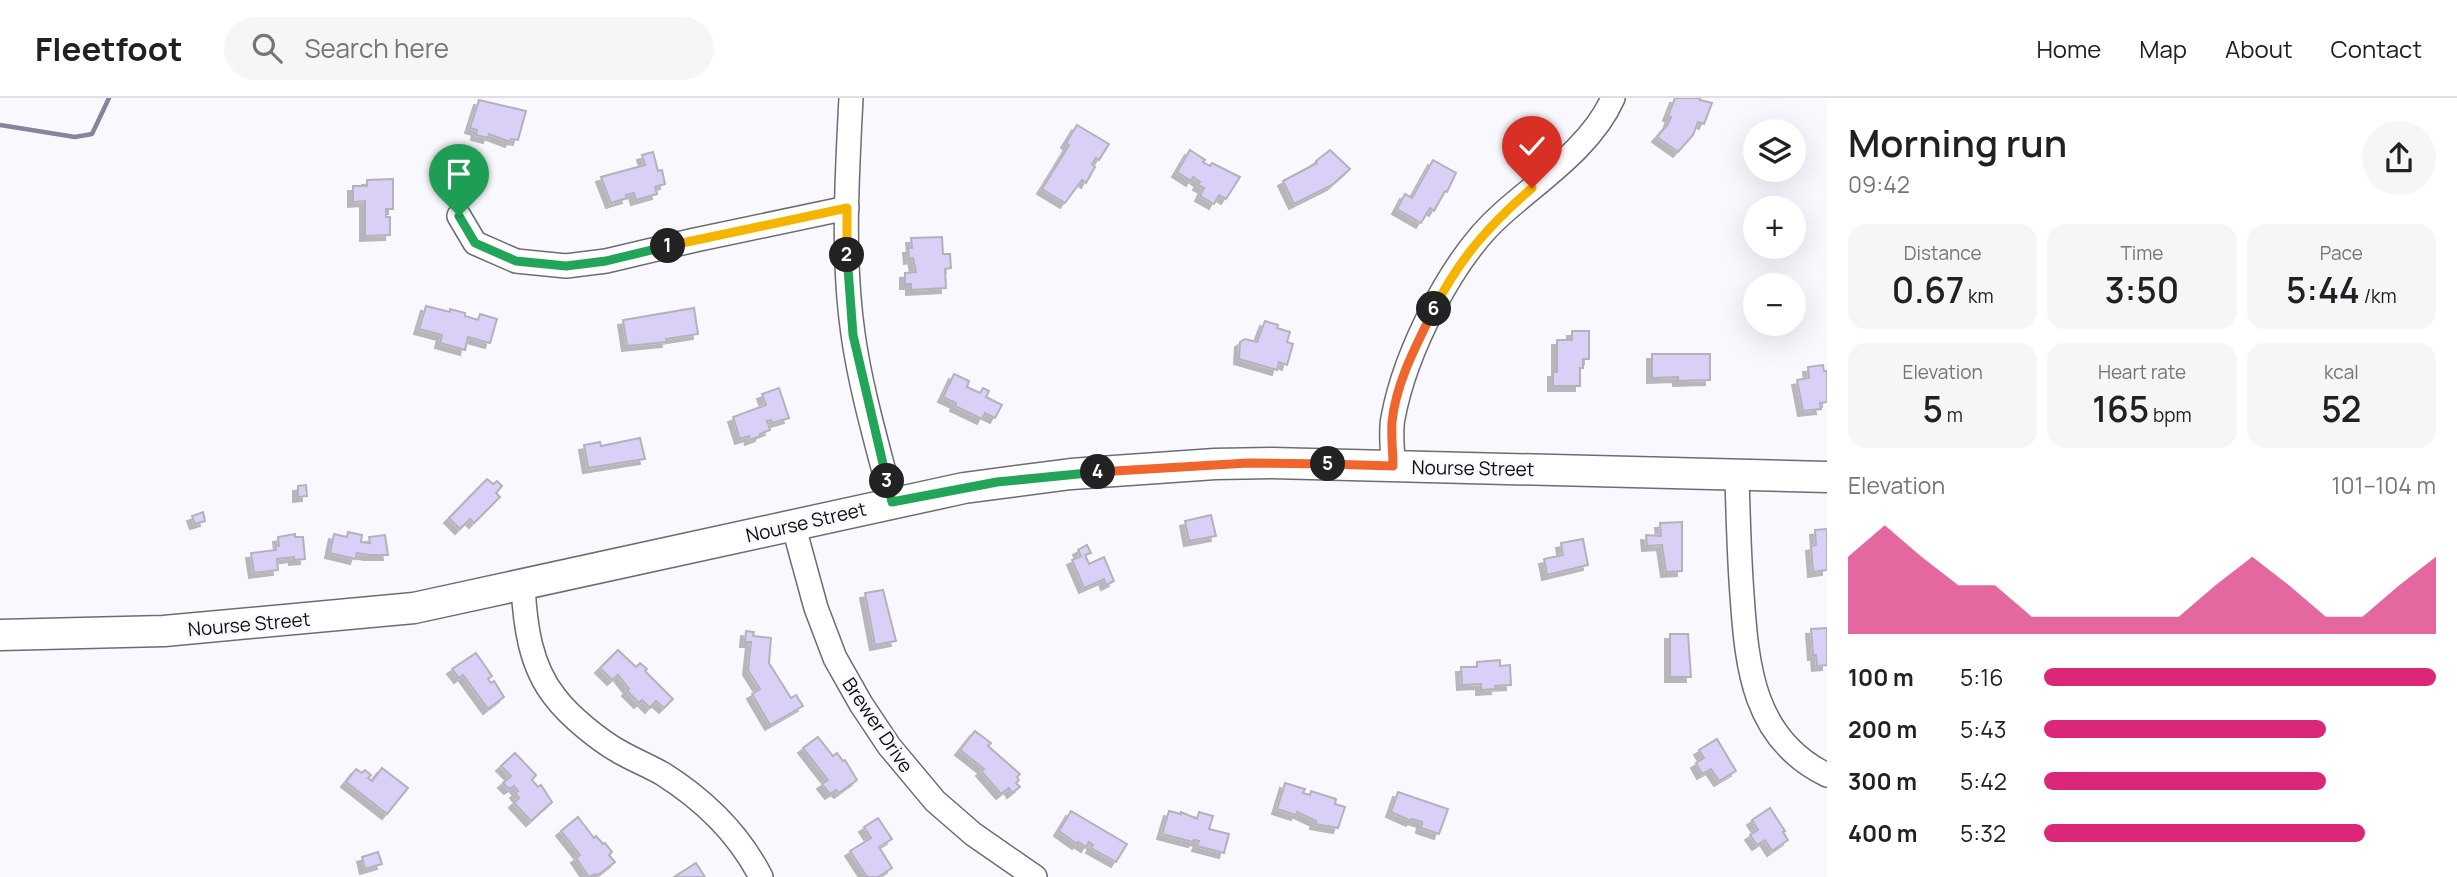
<!DOCTYPE html>
<html lang="en">
<head>
<meta charset="utf-8">
<style>
	body { margin:0; font-family:Manrope,sans-serif; background:#f6f6f6; color:#202124; height:100vh; display:flex; flex-direction:column; font-size:26px; white-space:nowrap }
	* { box-sizing:border-box; margin:0 }
	p { font-size:23px; color:#757577 }
	.icon { flex:none; width:38px; height:38px; fill:none; stroke:currentColor; stroke-width:2; stroke-linecap:round; stroke-linejoin:round }
	.map { position:relative; flex:1; overflow:hidden }
	.panel { display:flex; flex-direction:column; background:#fff; width:630px }
	.panel>* { flex:none }
	.controls { position:absolute; left:1743px; top:21px; display:grid; gap:14px }
	.controls a { display:grid; place-items:center; width:63px; height:63px; border-radius:50%; background:#fff; box-shadow:0 7px 28px #0002; font-size:35px }
	.pin { position:absolute; display:grid; place-items:center; width:60px; height:60px; color:#fff; margin:-72px -30px; border-radius:50% 50% 50% 0; rotate:-45deg; box-shadow:0 0 7px #0007 }
	.pin .icon { rotate:45deg }
	.km { position:absolute; width:35px; height:35px; margin:-18px; border-radius:50%; background:#222; color:#fff; font-size:19px; line-height:35px; text-align:center }
	.round { display:grid; place-items:center; flex:none; width:74px; height:74px; border-radius:37px; background:#f6f6f6 }
	.headline { display:flex; align-items:center; justify-content:space-between; height:119px; padding:0 21px }
	h1 { font-size:38px; font-weight:600; line-height:52px }
	.figures { display:grid; grid-template-columns:repeat(3,1fr); gap:10px; height:119px; padding:7px 21px }
	.figures div { display:grid; align-content:center; border-radius:18px; background:#f6f6f6; text-align:center }
	.figures b { font-size:35px; font-weight:600 }
	.figures small { font-size:19px; font-weight:400 }
	.figures p { font-size:19px }
	.chart { height:196px; padding:14px 21px }
	.chart p { display:flex; justify-content:space-between }
	.chart svg { width:100%; height:126px; margin-top:7px; fill:#db2777; opacity:.7 }
	ul { padding:0 21px; list-style:none; font-size:23px }
	li { display:grid; grid-template-columns:112px 84px 1fr; align-items:center; height:52px }
	li i { height:18px; border-radius:9px; background:#db2777 }
	header { display:flex; align-items:center; gap:42px; box-sizing:border-box; height:98px; padding:0 35px; background:#fff; border-bottom:2px solid #e0e0e0 }
	header strong { font-size:33px }
	nav { display:flex; gap:38px; margin-inline-start:auto; font-size:24px }
	.search { width:490px; height:63px; background:#f6f6f6; display:flex; align-items:center; gap:18px; box-sizing:border-box; padding:0 24px; border-radius:38px; color:#757577; font-size:26px }
	main { display:flex; flex:1; min-height:0 }
	.map>svg:first-child { display:block }
	.lines { fill:none; stroke-linecap:round; stroke-linejoin:round }
	.stream { stroke:#89819d; stroke-width:4.5 }
	.building { fill:#dacff7; stroke:#b3b2b8; stroke-width:2; filter:url(#shadow) }
	.minor-casing { stroke:#6d6c71; stroke-width:26 }
	.major-casing { stroke:#6d6c71; stroke-width:33 }
	.minor { stroke:#fff; stroke-width:23 }
	.major { stroke:#fff; stroke-width:30 }
	.split-1-casing { stroke:#fff; stroke-width:14 }
	.split-2-casing { stroke:#fff; stroke-width:14 }
	.split-3-casing { stroke:#fff; stroke-width:14 }
	.split-4-casing { stroke:#fff; stroke-width:14 }
	.split-5-casing { stroke:#fff; stroke-width:14 }
	.split-6-casing { stroke:#fff; stroke-width:14 }
	.split-7-casing { stroke:#fff; stroke-width:14 }
	.split-1 { stroke:#22a559; stroke-width:9 }
	.split-2 { stroke:#f5b400; stroke-width:9 }
	.split-3 { stroke:#22a559; stroke-width:9 }
	.split-4 { stroke:#22a559; stroke-width:9 }
	.split-5 { stroke:#f0652b; stroke-width:9 }
	.split-6 { stroke:#f0652b; stroke-width:9 }
	.split-7 { stroke:#f5b400; stroke-width:9 }
	.labels { text-anchor:middle; stroke-width:5; stroke-linejoin:round; paint-order:stroke }
	.street-label { font-size:19px; fill:#0f0e10; stroke:#f9f8fe }
</style>
</head>
<body>
<header>
<strong>Fleetfoot</strong>
<div class="search"><svg class="icon" aria-label="search" viewBox="0 0 24 24"><circle cx="10" cy="10" r="6"/><path d="M15 15l6 6"/></svg>Search here</div>
<nav><a>Home</a><a>Map</a><a>About</a><a>Contact</a></nav>
</header>
<main>
<div class="map">
<svg width="1827" height="779" viewBox="0 0 1827 779">
	<defs>
		<filter id="shadow"><feDropShadow dx="-5" dy="5" stdDeviation="0" flood-color="#0004"/></filter>
	</defs>
	<rect width="100%" height="100%" fill="#f9f8fe"/>
	<g class="lines">
		<path class="stream" d="M0,27L75,39L92,36L109,0"/>
	</g>
	<g class="building">
		<path d="M1675,0H1700V2L1712,5L1704,26L1698,24L1693,37L1678,54L1657,39L1668,26L1671,19L1668,18Z"/>
		<path d="M479,2L526,13L518,42L511,41L510,44L489,36L488,40L476,37L477,32L470,30Z"/>
		<path d="M1077,27L1109,46L1099,62L1096,60L1092,66L1095,69L1086,85L1082,82L1065,105L1042,91L1069,47L1066,45Z"/>
		<path d="M1190,52L1205,62L1203,64L1210,68L1212,65L1240,79L1226,101L1219,97L1214,106L1200,98L1204,90L1198,87L1200,84L1193,79L1191,83L1177,74Z"/>
		<path d="M1330,52L1350,71L1332,87L1294,106L1283,83L1317,65L1316,63Z"/>
		<path d="M653,54L658,73L662,72L665,86L655,89L657,96L636,102L634,95L626,97L627,100L611,105L601,79L645,67L642,57Z"/>
		<path d="M1433,62L1456,75L1447,94L1445,93L1434,113L1430,110L1421,125L1397,111L1405,96L1412,100Z"/>
		<path d="M393,81V111H386V119H390V137L365,138V103L353,104V88H367V82Z"/>
		<path d="M942,139L943,156H950L951,170L945,171L946,190L911,192V186H905V175L916,174L913,160L909,161L908,150H912L911,140Z"/>
		<path d="M426,208L450,214V211L465,215V218L478,222L480,216L497,221L490,245L468,239L465,252L440,245L442,237L419,231Z"/>
		<path d="M694,210L698,236L666,241L667,244L627,248L623,222Z"/>
		<path d="M1265,223L1278,227L1277,230L1290,234L1287,244L1293,246L1287,267L1279,264L1277,272L1239,261L1240,244L1245,241L1257,244Z"/>
		<path d="M1572,233H1589V261H1583V270H1580V288H1553V274H1557V242H1572Z"/>
		<path d="M1652,256H1710V282L1678,283V279L1652,280Z"/>
		<path d="M1823,267L1824,273H1827V304L1820,305L1821,311L1803,313L1797,282L1809,280L1808,269Z"/>
		<path d="M954,276L969,283L967,289L980,295L983,290L989,293L986,299L1002,307L995,320L985,315L982,321L955,308L956,305L943,299Z"/>
		<path d="M779,290L789,320L772,325L771,322L767,323L770,332L760,336V338L750,342L749,338L740,341L733,319L766,307L762,296Z"/>
		<path d="M640,340L645,361L588,370L584,347L600,344L601,348Z"/>
		<path d="M487,381L493,386L497,383L502,388L496,395L500,399L474,425L470,421L460,431L449,420Z"/>
		<path d="M306,387L307,398L298,399V388Z"/>
		<path d="M203,414L205,423L195,426L192,418Z"/>
		<path d="M1211,417L1216,438L1189,443L1185,423Z"/>
		<path d="M1682,424V473L1666,474L1662,447L1647,448L1646,437L1661,438L1660,425Z"/>
		<path d="M1827,431V472L1813,474L1811,448L1816,447L1815,432Z"/>
		<path d="M348,434L362,437L361,444L370,445L369,439L385,437L388,457H369L357,455L355,461L330,455L334,436L347,439Z"/>
		<path d="M295,436V439H303L305,461L294,462V459L277,461L278,472L254,475L251,455L276,452L275,448H279L278,439Z"/>
		<path d="M1583,441L1588,467L1547,477L1544,461L1563,457L1561,445Z"/>
		<path d="M1087,447L1091,455L1085,457L1089,466L1104,459L1114,483L1106,487L1104,481L1084,490L1072,462L1081,458L1078,452Z"/>
		<path d="M883,492L896,543L875,547L865,495Z"/>
		<path d="M1827,530V567L1817,568L1816,557H1813L1811,531Z"/>
		<path d="M746,533L754,534L753,538L771,540L769,565L791,600L796,597L803,608L770,627L752,596L760,591L748,572L751,544H745Z"/>
		<path d="M1670,536H1688L1691,579H1670Z"/>
		<path d="M618,552L636,569L640,565L647,571L645,573L673,601L664,610L656,603L650,610L642,602L639,605L627,593L629,591L618,577L612,582L600,570Z"/>
		<path d="M476,555L492,578L488,581L491,585L494,583L504,599L488,611L463,577L459,580L452,571Z"/>
		<path d="M1500,562V568L1510,567L1511,587L1495,588L1496,591L1481,592V586L1462,587L1461,569H1477V564Z"/>
		<path d="M975,633L991,645L988,648L1020,676L1017,679L1019,682L1016,685L1020,689L1012,695L1009,690L1001,696L981,673L984,671L960,652Z"/>
		<path d="M818,639L833,658L837,655L843,663L845,662L857,682L839,695L836,692L830,696L822,686L828,682L803,650Z"/>
		<path d="M1717,641L1736,673L1719,683L1711,671L1702,676L1696,665L1704,660L1699,652Z"/>
		<path d="M515,655L536,677L532,682L538,689L541,687L552,704L531,723L514,705L519,700L515,695L518,693L514,688L509,691L503,685L511,678L501,668Z"/>
		<path d="M382,670L408,690L387,716L346,684L356,671L362,675L365,672L371,677L368,680L372,683Z"/>
		<path d="M1285,685L1305,691L1303,695L1310,697L1311,693L1336,701L1335,706L1345,709L1338,730L1315,726L1316,723L1297,714L1296,717L1277,711Z"/>
		<path d="M1398,694L1448,711L1439,736L1421,730L1422,724L1412,721L1411,723L1391,714Z"/>
		<path d="M1770,710L1785,733L1783,734L1788,742L1772,753L1765,742L1757,747L1750,737L1758,732L1752,722Z"/>
		<path d="M1071,713L1127,746L1116,764L1091,750L1093,747L1089,744L1086,749L1078,744L1077,746L1059,733Z"/>
		<path d="M1169,713L1181,716V714L1197,721L1199,714L1213,718L1209,731L1229,736L1224,755L1197,748L1199,743L1194,742L1193,744L1162,736Z"/>
		<path d="M578,719L594,740L596,738L603,746L605,745L612,754L609,757L615,764L597,778L596,776L589,779L576,760L580,757L561,733Z"/>
		<path d="M878,720L892,741L879,749L892,770L878,779H867L850,753L871,740L864,729Z"/>
		<path d="M378,754L382,766L365,771L362,759Z"/>
		<path d="M696,765L705,779H674Z"/>
	</g>
	<g class="lines">
		<g class="minor-casing">
			<g id="minor">
				<path d="M851,0C847,78 842,159 853,236C861,293 878,349 892,404"/>
				<path d="M459,118L475,145L516,163L566,168L606,163L695,142L847,110"/>
				<path d="M1393,368C1393,353 1390,335 1393,320C1405,255 1452,159 1503,115C1541,81 1592,48 1613,0"/>
				<path d="M1737,378C1738,417 1739,457 1742,497C1747,569 1753,641 1827,677"/>
				<path d="M793,426L816,510L835,560L861,606L889,648L935,703L973,736L1035,779"/>
				<path d="M523,488C525,526 530,568 555,599C569,618 600,643 620,654C634,662 649,668 663,676C704,702 739,736 761,779"/>
			</g>
		</g>
		<g class="major-casing">
			<path id="major" d="M0,537L164,533L414,510L964,390L1071,376L1215,366L1272,365L1827,379"/>
		</g>
		<use href="#minor" class="minor"/>
		<use href="#major" class="major"/>
	</g>
	<g class="lines">
		<g class="split-1-casing">
			<path id="split-1" d="M459,118L475,145L516,163L566,168L606,163L668,148"/>
		</g>
		<g class="split-2-casing">
			<path id="split-2" d="M668,148L847,110V157"/>
		</g>
		<g class="split-3-casing">
			<path id="split-3" d="M847,157L853,237L887,383"/>
		</g>
		<g class="split-4-casing">
			<path id="split-4" d="M887,383L892,404L997,384L1098,374"/>
		</g>
		<g class="split-5-casing">
			<path id="split-5" d="M1098,374L1248,365L1328,366"/>
		</g>
		<g class="split-6-casing">
			<path id="split-6" d="M1328,366L1393,368C1393,354 1391,339 1392,324C1396,284 1417,246 1434,211"/>
		</g>
		<g class="split-7-casing">
			<path id="split-7" d="M1434,211C1459,161 1490,126 1532,90"/>
		</g>
		<use href="#split-1" class="split-1"/>
		<use href="#split-2" class="split-2"/>
		<use href="#split-3" class="split-3"/>
		<use href="#split-4" class="split-4"/>
		<use href="#split-5" class="split-5"/>
		<use href="#split-6" class="split-6"/>
		<use href="#split-7" class="split-7"/>
	</g>
	<g class="labels">
		<g class="street-label">
			<text transform="translate(1473 370) rotate(1)" y="7">Nourse Street</text>
			<text transform="translate(806 424) rotate(-13)" y="7">Nourse Street</text>
			<text transform="translate(249 526) rotate(-5)" y="7">Nourse Street</text>
			<text transform="translate(878 627) rotate(56)" y="7">Brewer Drive</text>
		</g>
	</g>
</svg>
<div class="controls">
<a><svg class="icon" aria-label="layers" viewBox="0 0 24 24"><path d="M12 4l9 5-9 5-9-5zM3 14l9 5 9-5"/></svg></a>
<a>+</a>
<a>−</a>
</div>
<div class="pin" style="left:459px;top:118px;background:#1e9e55"><svg class="icon" aria-label="arrive" viewBox="0 0 24 24"><path d="M6 21V4h12l-3 4 3 4H6"/></svg></div>
<div class="pin" style="left:1532px;top:90px;background:#d93025"><svg class="icon" aria-label="check" viewBox="0 0 24 24"><path d="M5 12l5 5 9-10"/></svg></div>
<b class="km" style="left:668px;top:148px">1</b>
<b class="km" style="left:847px;top:157px">2</b>
<b class="km" style="left:887px;top:383px">3</b>
<b class="km" style="left:1098px;top:374px">4</b>
<b class="km" style="left:1328px;top:366px">5</b>
<b class="km" style="left:1434px;top:211px">6</b>
</div>
<section class="panel">
<div class="headline"><div><h1>Morning run</h1><p>09:42</p></div><a class="round"><svg class="icon" aria-label="share" viewBox="0 0 24 24"><path d="M12 15V3M7 8l5-5 5 5M5 13v7h14v-7"/></svg></a></div>
<div class="figures">
<div><p>Distance</p><b>0.67<small> km</small></b></div>
<div><p>Time</p><b>3:50</b></div>
<div><p>Pace</p><b>5:44<small> /km</small></b></div>
</div>
<div class="figures">
<div><p>Elevation</p><b>5<small> m</small></b></div>
<div><p>Heart rate</p><b>165<small> bpm</small></b></div>
<div><p>kcal</p><b>52</b></div>
</div>
<div class="chart"><p><span>Elevation</span>101–104 m</p>
<svg viewBox="0 0 160 44" preserveAspectRatio="none"><path d="M0 44V17L10 6L20 17L30 27L40 27L50 38L60 38L70 38L80 38L90 38L100 27L110 17L120 27L130 38L140 38L150 27L160 17V44z"/></svg>
</div>
<ul>
<li><b>100 m</b>5:16<i style="width:100%"></i></li>
<li><b>200 m</b>5:43<i style="width:72%"></i></li>
<li><b>300 m</b>5:42<i style="width:72%"></i></li>
<li><b>400 m</b>5:32<i style="width:82%"></i></li>
</ul>
</section>
</main>
</body>
</html>
